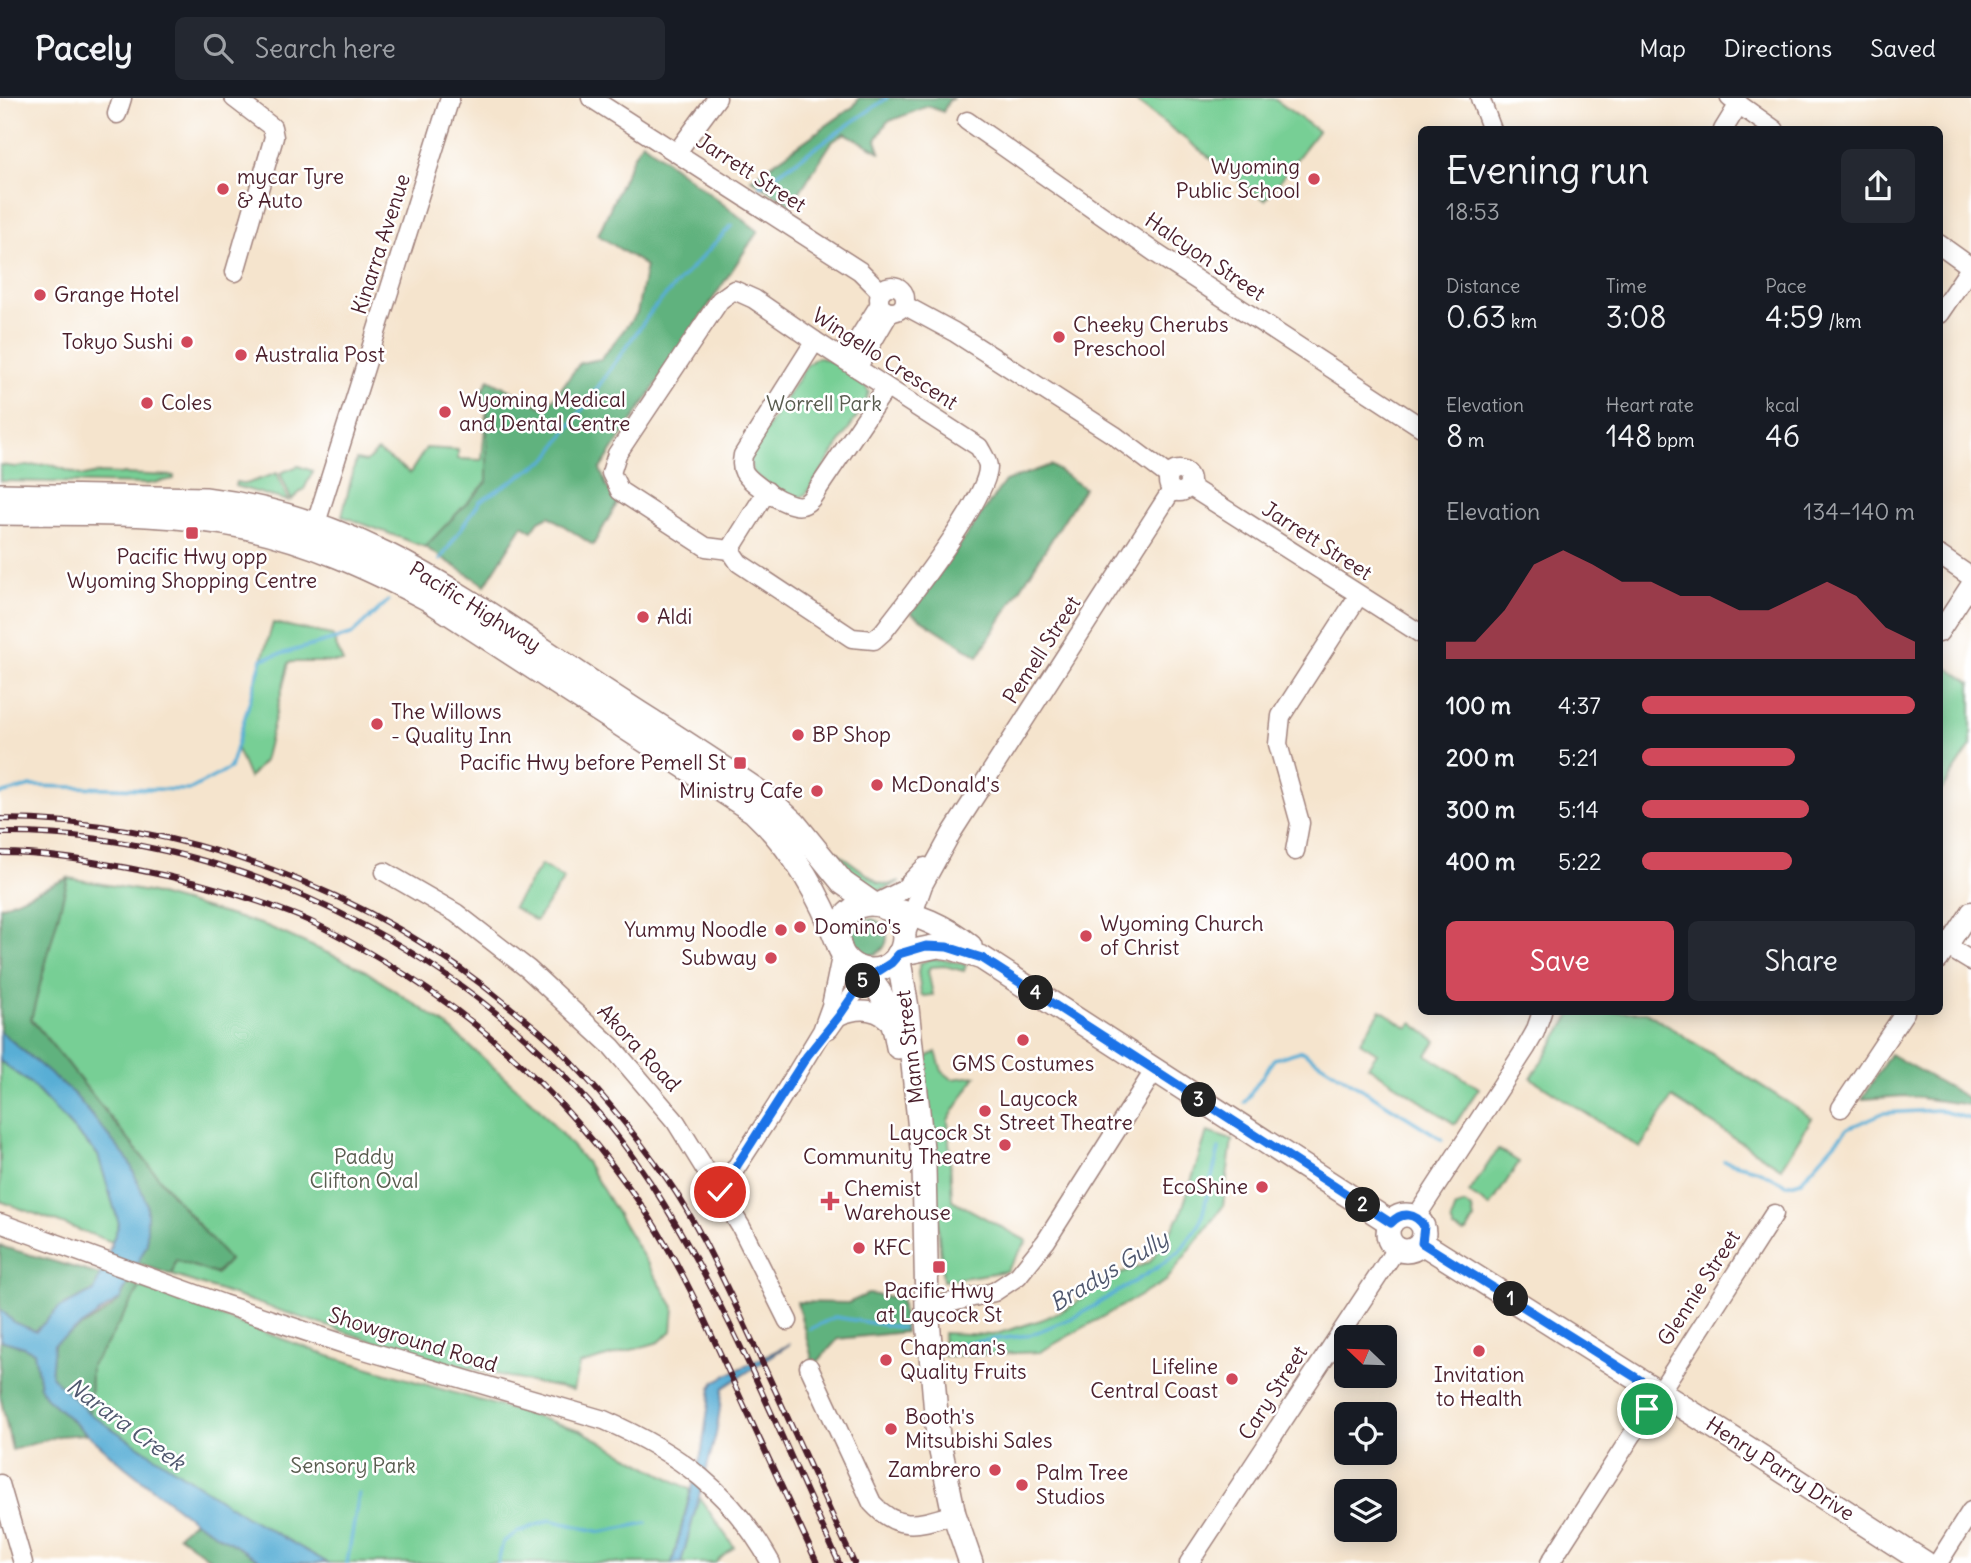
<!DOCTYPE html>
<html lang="en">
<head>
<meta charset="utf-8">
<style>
	body { margin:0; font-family:Delius,sans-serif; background:#242831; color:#f1f3f6; height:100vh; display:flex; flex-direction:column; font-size:26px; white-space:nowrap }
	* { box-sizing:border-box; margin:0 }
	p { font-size:23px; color:#9ea1a6 }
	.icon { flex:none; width:38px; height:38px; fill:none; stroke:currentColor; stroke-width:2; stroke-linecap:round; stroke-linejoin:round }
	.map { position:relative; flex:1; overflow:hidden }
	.panel { position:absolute; left:1418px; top:28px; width:525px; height:889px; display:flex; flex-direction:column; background:#171b24; border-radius:10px; box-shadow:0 4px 18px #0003 }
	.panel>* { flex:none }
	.needle { width:46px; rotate:293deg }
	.controls { position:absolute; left:1334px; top:1227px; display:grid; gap:14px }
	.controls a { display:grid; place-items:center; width:63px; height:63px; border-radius:10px; background:#171b24; box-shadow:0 4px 18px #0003; font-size:35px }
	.pin { position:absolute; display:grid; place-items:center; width:60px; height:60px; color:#fff; margin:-30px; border:4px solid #fff; border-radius:50%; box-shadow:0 2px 7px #0007 }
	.km { position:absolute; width:35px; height:35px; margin:-18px; border-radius:50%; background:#222; color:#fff; font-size:19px; line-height:35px; text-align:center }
	.round { display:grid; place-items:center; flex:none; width:74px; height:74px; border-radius:10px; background:#242831 }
	.overview { display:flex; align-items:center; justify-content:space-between; height:119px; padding:0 28px }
	h1 { font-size:38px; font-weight:600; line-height:52px }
	.stats { display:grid; grid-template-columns:repeat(3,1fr); gap:10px; height:119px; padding:7px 28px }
	.stats div { display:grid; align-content:center }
	.stats b { font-size:30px; font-weight:600 }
	.stats small { font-size:19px; font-weight:400 }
	.stats p { font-size:19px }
	.chart { height:196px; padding:14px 28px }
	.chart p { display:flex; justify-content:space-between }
	.chart svg { width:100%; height:126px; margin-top:7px; fill:#d1495b; opacity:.7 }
	.button { display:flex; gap:14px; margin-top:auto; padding:14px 28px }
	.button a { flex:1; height:80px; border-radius:10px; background:#d1495b; color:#fff; font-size:28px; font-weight:600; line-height:80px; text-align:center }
	.button a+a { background:#242831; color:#f1f3f6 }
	ul { padding:0 28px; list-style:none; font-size:23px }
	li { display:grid; grid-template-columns:112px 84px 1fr; align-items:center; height:52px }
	li i { height:18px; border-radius:9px; background:#d1495b }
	header { display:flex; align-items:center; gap:42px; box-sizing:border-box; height:98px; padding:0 35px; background:#171b24; border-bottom:2px solid #363941 }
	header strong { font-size:33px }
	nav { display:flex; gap:38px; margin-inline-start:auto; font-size:24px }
	.search { width:490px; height:63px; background:#242831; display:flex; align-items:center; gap:18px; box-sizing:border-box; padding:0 24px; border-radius:10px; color:#9ea1a6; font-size:26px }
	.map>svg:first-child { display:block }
	.green { fill:#77cf95; stroke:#607760; stroke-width:2 }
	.forest { fill:#61b27e; stroke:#566854; stroke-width:2 }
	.water { fill:#58aed5; stroke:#516680; stroke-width:2 }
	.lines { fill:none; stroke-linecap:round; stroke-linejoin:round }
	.stream { stroke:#58aed5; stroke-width:3.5 }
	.minor-casing { stroke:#a0827c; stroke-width:21 }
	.major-casing { stroke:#a0827c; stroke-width:26 }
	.minor { stroke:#fff; stroke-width:18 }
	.major { stroke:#fff; stroke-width:23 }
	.rail-casing { stroke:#4a1f2b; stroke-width:6 }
	.rail { stroke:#fff; stroke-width:3.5; stroke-dasharray:10; stroke-linecap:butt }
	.route-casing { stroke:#fff; stroke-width:14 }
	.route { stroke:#1a73e8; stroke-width:9 }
	.poi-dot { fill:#d1495b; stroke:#fff; stroke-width:2.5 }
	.labels { text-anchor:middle; stroke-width:5; stroke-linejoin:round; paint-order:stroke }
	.poi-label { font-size:21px; fill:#4a1f2b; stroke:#fff; text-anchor:start }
	.street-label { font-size:21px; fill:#4a1f2b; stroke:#fff }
	.park-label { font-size:21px; fill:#5a5d50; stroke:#fff }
	.water-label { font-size:23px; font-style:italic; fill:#50586f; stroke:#fff }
</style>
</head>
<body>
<header>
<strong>Pacely</strong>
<div class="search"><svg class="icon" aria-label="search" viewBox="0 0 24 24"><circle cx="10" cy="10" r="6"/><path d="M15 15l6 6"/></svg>Search here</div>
<nav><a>Map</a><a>Directions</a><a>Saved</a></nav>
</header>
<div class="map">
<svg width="1971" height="1465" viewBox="0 0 1971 1465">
	<rect width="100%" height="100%" fill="#fff"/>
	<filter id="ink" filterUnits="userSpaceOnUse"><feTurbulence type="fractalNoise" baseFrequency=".0143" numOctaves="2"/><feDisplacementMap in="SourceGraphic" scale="14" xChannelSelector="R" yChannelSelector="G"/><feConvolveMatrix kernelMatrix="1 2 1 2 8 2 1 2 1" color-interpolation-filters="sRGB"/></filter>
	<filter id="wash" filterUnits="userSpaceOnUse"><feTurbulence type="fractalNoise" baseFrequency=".00686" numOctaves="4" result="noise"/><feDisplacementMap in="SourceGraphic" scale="28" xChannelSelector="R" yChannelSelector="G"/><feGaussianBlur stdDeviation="1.57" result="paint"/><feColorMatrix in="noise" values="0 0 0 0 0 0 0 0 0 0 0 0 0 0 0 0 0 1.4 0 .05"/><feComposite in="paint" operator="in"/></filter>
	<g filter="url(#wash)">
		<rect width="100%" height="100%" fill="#f5e4cd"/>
		<g class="green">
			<path d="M1132,0H1273L1318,33L1265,102Z"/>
			<path d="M817,259C836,263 859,278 869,294L865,306L807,395L798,401L788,399L752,375L749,358L807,267Z"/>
			<path d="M487,305V384L425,449L342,418L356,362L366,364L378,353L410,375L426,350L458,352V361L482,362Z"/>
			<path d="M49,366L83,378L98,375L174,378V381L147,386L0,383V367L15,369Z"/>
			<path d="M298,368L313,373L304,391L291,402L280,375Z"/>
			<path d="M277,375L288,403L235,388L236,384L246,386Z"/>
			<path d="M273,525L332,537L343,564H289L264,663L249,680L236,649Z"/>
			<path d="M1939,564L1971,585V648L1939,696Z"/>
			<path d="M834,752L879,785L888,787L900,783L888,790L875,793L852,782L832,754Z"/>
			<path d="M541,767L564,781L536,823L513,809Z"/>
			<path d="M68,780L148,794L267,828L361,870L446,927L537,1008L586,1064L674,1209L672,1233L659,1244L579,1267L573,1292L525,1283L415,1257L172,1177L175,1162L216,1176L229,1162L176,1101L31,921Z"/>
			<path d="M931,861L948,862L966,867L964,873L945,868L930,869L928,873L933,897L924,898L921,896L918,874L920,865Z"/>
			<path d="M1381,912L1408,930L1412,925L1436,943L1427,957L1479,990L1455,1026L1368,968L1377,955L1360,944Z"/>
			<path d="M1573,914H1646L1812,1020L1781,1070L1672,1000L1640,1050L1531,980Z"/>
			<path d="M936,954L942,973L952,981L976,978L948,1022L952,1102L1027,1143L1006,1173L943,1183L923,961Z"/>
			<path d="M0,963L31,986L98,1057L119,1126L112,1144L0,1103Z"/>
			<path d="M1207,1034L1232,1042L1223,1108L1166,1183L1040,1254L944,1258L943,1235L993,1237L1041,1222L1072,1208L1106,1182L1150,1164L1180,1118Z"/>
			<path d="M1498,1051L1519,1064L1490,1109L1469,1095Z"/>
			<path d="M1465,1106L1472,1111L1474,1121L1467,1134L1463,1135L1454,1131L1451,1123L1456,1109Z"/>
			<path d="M140,1189L329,1258L580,1332L691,1392L672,1465H328L247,1419L90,1316L91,1267L106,1247Z"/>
			<path d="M699,1399L734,1449L715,1465H681Z"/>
		</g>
		<g class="forest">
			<path d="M859,0H954L949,2L943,14L928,8L887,24L876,42L880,54L845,35L832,44L791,107L751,81L854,8Z"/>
			<path d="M642,44L758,133L600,371L607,389L618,404L593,447L549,418L539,423L532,433L523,427L485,487L425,449L487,384V306L478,300L489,281L546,311L580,265L601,261L637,215L646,168L598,137L634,57Z"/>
			<path d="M1051,367L1084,390L978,558L911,515L1005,383Z"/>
			<path d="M68,780L31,921L176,1101L229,1162L216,1176L176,1162L172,1177L137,1165L147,1146V1106L27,956L0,933V809Z"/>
			<circle cx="869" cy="839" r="18"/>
			<path d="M1890,956L1971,1002V1007L1905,998L1862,1001Z"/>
			<path d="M0,1148L100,1177L94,1193L59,1210L36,1233L15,1225L0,1211Z"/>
			<path d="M128,1185L140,1189L106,1247L91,1267L90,1316L51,1278L54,1246C73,1230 106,1219 120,1201C123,1196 126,1190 128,1185Z"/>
			<path d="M868,1196L901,1200L905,1234L838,1241L814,1268L797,1204L848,1205Z"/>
			<path d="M0,1242L21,1248L34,1254L40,1288L45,1299L87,1336L59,1338L12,1352L0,1297Z"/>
			<path d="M194,1423L265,1465H216L178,1437Z"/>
		</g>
		<g class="water">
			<path d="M0,933L75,997L129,1063L147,1106V1146L120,1201L54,1246L51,1278L90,1316L247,1419L328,1465H265L194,1423L125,1369L45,1299L40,1288L34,1254L21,1248L0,1242V1211L15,1225L36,1233L59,1210L94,1193L119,1126L98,1057L31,986L0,963Z"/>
			<path d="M790,1246L723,1290L716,1336L681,1465H672L702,1353L711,1290L715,1283Z"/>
		</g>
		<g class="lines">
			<g class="stream">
				<path d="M760,88L887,0"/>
				<path d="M440,462L480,403L547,361L653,211L732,127"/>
				<path d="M0,696L31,688L189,692L230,670L262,561L351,537L388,503"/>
				<path d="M1245,1004L1274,961L1301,953L1442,1041"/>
				<path d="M1724,1063L1758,1072L1787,1087L1801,1083L1848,1030L1883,1015L1938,1012L1971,1021"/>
				<path d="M810,1231L835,1219L902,1230"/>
				<path d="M949,1247L1030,1237L1079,1217L1155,1171L1179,1154L1200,1126L1219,1051"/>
				<path d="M347,1465L359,1396"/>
				<path d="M498,1465L503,1444L518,1434L550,1422L601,1434L646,1425"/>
			</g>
		</g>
	</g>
	<g filter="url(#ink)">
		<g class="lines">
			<g class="minor-casing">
				<g id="minor">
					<path d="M234,0L272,29L274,39L235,174"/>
					<path d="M591,0L860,173L881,194"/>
					<path d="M1480,0L1492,32"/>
					<path d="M1730,0L1775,32"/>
					<path d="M117,16L122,0"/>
					<path d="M967,23L1157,156L1421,329"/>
					<path d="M1723,32L1739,6"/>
					<path d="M677,54L717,0"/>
					<path d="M1939,146L1971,169"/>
					<circle cx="892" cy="201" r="13"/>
					<path d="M734,192L754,201L815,243L979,349C982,355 988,363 988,369C989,399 905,506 883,534L874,542L852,540L739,465L730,452L706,449L620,393L611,375L617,356L720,202Z"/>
					<path d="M904,207L954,234L1114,337L1169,378"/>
					<path d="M1939,216L1971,169"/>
					<path d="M815,243L743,357C742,363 741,368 744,374C750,385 788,411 802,407C804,407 809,403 811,401L886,290"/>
					<path d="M845,262L880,206"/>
					<path d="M857,270L890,214"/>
					<circle cx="1179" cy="383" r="11"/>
					<path d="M1189,388L1421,536"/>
					<path d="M316,425L450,0"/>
					<path d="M730,452L767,393"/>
					<path d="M1939,457L1971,479"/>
					<path d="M1939,535L1971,486"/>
					<path d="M1295,753L1300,725L1278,646L1281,618L1359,497"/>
					<path d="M385,774L456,815L528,871L612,949L676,1024L741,1129L788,1223"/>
					<path d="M875,806L903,792L925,769"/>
					<path d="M904,841L923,787L951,736L1172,392"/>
					<path d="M1948,849L1971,863"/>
					<path d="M1939,862L1971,813"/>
					<path d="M839,918C859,909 881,910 894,930"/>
					<path d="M829,931L863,883L881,870"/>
					<path d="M1841,1010L1905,914"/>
					<path d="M720,1094L777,1007L822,933L831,908L842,854"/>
					<path d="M1416,1119L1526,950L1535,934L1542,914"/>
					<path d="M0,1125L223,1206L344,1246L604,1322C677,1354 732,1394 771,1465"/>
					<path d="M927,1210L994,1194L1018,1178L1046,1143L1154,973"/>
					<path d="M809,1269L872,1405C899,1435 920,1426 954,1416"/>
					<path d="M0,1386L23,1465"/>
					<path d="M1189,1465L1396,1151"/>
					<path d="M1550,1465L1774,1116"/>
					<path d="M1938,1465L1971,1413"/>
				</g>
			</g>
			<g class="major-casing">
				<g id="major">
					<path d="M0,397L205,401C355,419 453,492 575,573C638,615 703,655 765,698L795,726L843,785L873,806"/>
					<path d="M0,415C81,416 165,412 245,429C310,443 369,470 428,501L753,713C795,752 820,798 840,850"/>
					<circle cx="871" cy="839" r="33"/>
					<path d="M885,810C915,815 947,829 970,848"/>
					<path d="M899,856L938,848L952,850L982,860L1391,1125"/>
					<path d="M898,857L907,910L924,1069L927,1210L938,1339L954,1416L971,1465"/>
					<path d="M857,869C883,889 893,918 898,949"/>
					<circle cx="1406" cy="1135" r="18"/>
					<path d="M1422,1145L1746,1349L1925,1465"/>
				</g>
			</g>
			<use href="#minor" class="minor"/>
			<use href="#major" class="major"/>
			<g class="rail-casing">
				<g id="rail">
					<path d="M0,721C182,721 373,793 511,910C525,921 540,933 553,945C595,987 633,1033 667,1081C697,1124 719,1173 742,1221C780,1302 817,1384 854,1465"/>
					<path d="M0,735C253,732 512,874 650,1084C727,1203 780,1337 839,1465"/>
					<path d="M0,755C45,755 89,763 133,771C186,781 239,795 290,815C322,827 353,845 383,863C491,927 576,1010 646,1114C682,1169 709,1231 736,1290C763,1349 790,1407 817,1465"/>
				</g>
			</g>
			<use href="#rail" class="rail"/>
		</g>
	</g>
	<g class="lines" filter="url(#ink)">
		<g class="route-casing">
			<path id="route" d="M720,1094L807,958L839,918L863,883L891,865L899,856L926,848L947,849L982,860L1391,1125C1402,1113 1415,1115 1424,1128L1422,1145L1659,1294L1647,1311"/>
		</g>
		<use href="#route" class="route"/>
	</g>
	<g class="poi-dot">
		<circle cx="1314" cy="81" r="7"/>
		<circle cx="223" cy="91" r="7"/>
		<circle cx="40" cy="197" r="7"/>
		<circle cx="1059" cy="239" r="7"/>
		<circle cx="187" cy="244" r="7"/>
		<circle cx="241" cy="257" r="7"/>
		<circle cx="147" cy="305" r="7"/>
		<circle cx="445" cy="314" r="7"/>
		<rect x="185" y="428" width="14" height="14" rx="3.5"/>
		<circle cx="643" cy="519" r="7"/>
		<circle cx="377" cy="626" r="7"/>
		<circle cx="798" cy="637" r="7"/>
		<rect x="733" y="658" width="14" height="14" rx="3.5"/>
		<circle cx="877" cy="687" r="7"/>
		<circle cx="817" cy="693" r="7"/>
		<circle cx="800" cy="829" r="7"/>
		<circle cx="781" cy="832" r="7"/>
		<circle cx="1086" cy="838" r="7"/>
		<circle cx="771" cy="860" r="7"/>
		<circle cx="1023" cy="942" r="7"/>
		<circle cx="985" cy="1013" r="7"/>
		<circle cx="1005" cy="1047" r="7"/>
		<circle cx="1262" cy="1089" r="7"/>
		<path d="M826.5 1092.5h7v7h7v7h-7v7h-7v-7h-7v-7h7z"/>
		<circle cx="859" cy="1150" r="7"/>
		<rect x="932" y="1162" width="14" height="14" rx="3.5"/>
		<circle cx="1479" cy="1253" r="7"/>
		<circle cx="886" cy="1262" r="7"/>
		<circle cx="1232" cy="1281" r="7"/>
		<circle cx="891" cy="1331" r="7"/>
		<circle cx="995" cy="1372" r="7"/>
		<circle cx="1022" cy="1387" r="7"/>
	</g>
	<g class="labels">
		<g class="poi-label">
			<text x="1300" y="76" text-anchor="end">Wyoming<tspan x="1300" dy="24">Public School</tspan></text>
			<text x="237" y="86">mycar Tyre<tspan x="237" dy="24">&amp; Auto</tspan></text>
			<text x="54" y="204">Grange Hotel</text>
			<text x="1073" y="234">Cheeky Cherubs<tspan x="1073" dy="24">Preschool</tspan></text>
			<text x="173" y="251" text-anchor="end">Tokyo Sushi</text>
			<text x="255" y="264">Australia Post</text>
			<text x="459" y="309">Wyoming Medical<tspan x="459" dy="24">and Dental Centre</tspan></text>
			<text x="161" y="312">Coles</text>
			<text x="192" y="466" text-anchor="middle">Pacific Hwy opp<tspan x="192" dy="24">Wyoming Shopping Centre</tspan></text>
			<text x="657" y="526">Aldi</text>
			<text x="391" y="621">The Willows<tspan x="391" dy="24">- Quality Inn</tspan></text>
			<text x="812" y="644">BP Shop</text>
			<text x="726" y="672" text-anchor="end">Pacific Hwy before Pemell St</text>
			<text x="891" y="694">McDonald's</text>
			<text x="803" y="700" text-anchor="end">Ministry Cafe</text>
			<text x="1100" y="833">Wyoming Church<tspan x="1100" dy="24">of Christ</tspan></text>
			<text x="814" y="836">Domino's</text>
			<text x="767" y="839" text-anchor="end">Yummy Noodle</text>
			<text x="757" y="867" text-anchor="end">Subway</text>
			<text x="1023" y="973" text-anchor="middle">GMS Costumes</text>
			<text x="999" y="1008">Laycock<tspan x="999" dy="24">Street Theatre</tspan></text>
			<text x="991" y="1042" text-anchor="end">Laycock St<tspan x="991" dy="24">Community Theatre</tspan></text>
			<text x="1248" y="1096" text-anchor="end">EcoShine</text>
			<text x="844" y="1098">Chemist<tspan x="844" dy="24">Warehouse</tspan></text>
			<text x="873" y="1157">KFC</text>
			<text x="939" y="1200" text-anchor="middle">Pacific Hwy<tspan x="939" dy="24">at Laycock St</tspan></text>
			<text x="900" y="1257">Chapman's<tspan x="900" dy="24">Quality Fruits</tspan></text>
			<text x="1218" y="1276" text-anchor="end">Lifeline<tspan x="1218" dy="24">Central Coast</tspan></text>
			<text x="1479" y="1284" text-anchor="middle">Invitation<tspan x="1479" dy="24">to Health</tspan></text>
			<text x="905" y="1326">Booth's<tspan x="905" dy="24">Mitsubishi Sales</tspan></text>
			<text x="981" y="1379" text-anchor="end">Zambrero</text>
			<text x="1036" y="1382">Palm Tree<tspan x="1036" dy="24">Studios</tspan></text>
		</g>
		<g class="street-label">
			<text transform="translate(751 75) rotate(33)" y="7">Jarrett Street</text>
			<text transform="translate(381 146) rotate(-72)" y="7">Kinarra Avenue</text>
			<text transform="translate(1205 159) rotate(34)" y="7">Halcyon Street</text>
			<text transform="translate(885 261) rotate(33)" y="7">Wingello Crescent</text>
			<text transform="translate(1317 443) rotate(33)" y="7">Jarrett Street</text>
			<text transform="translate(475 509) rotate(32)" y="7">Pacific Highway</text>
			<text transform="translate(1042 552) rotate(-57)" y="7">Pemell Street</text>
			<text transform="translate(910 949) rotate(-97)" y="7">Mann Street</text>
			<text transform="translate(639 950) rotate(47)" y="7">Akora Road</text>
			<text transform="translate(1699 1190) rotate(-57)" y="7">Glennie Street</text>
			<text transform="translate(413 1242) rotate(17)" y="7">Showground Road</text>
			<text transform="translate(1273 1295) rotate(-57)" y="7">Cary Street</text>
			<text transform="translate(1780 1371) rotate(33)" y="7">Henry Parry Drive</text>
		</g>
		<g class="park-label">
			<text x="824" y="313">Worrell Park</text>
			<text x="364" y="1066">Paddy<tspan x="364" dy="24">Clifton Oval</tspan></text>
			<text x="353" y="1375">Sensory Park</text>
		</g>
		<g class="water-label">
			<text transform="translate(1109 1173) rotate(-31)" y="8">Bradys Gully</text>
			<text transform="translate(126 1326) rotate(36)" y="8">Narara Creek</text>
		</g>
	</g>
</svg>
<div class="controls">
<a><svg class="needle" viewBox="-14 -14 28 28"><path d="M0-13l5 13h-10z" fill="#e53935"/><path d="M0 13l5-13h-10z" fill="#9ea1a6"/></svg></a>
<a><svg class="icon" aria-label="locate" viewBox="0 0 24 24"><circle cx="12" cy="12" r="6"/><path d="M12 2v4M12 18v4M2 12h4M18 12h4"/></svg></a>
<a><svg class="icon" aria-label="layers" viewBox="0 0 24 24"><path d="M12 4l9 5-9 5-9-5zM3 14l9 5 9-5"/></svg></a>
</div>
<div class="pin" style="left:1647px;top:1311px;background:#1e9e55"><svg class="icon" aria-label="arrive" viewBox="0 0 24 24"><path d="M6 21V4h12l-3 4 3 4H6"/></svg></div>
<div class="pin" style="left:720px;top:1094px;background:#d93025"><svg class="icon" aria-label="check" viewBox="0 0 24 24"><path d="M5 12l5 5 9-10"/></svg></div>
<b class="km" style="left:1511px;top:1201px">1</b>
<b class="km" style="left:1363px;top:1107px">2</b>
<b class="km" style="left:1199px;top:1002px">3</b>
<b class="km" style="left:1036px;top:895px">4</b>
<b class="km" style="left:863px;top:883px">5</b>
<section class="panel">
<div class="overview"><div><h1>Evening run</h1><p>18:53</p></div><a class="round"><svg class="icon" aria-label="share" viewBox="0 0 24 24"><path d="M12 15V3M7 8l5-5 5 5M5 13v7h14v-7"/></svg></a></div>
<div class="stats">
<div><p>Distance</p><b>0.63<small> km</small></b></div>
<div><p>Time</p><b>3:08</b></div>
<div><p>Pace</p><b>4:59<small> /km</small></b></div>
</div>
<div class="stats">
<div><p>Elevation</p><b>8<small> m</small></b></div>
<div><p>Heart rate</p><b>148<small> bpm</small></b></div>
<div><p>kcal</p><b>46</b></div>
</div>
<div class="chart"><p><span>Elevation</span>134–140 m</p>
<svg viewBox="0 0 160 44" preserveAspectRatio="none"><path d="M0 44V38L10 38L20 27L30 11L40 6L50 11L60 17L70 17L80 22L90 22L100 27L110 27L120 22L130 17L140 22L150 33L160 38V44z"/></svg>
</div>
<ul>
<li><b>100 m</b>4:37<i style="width:100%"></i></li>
<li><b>200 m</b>5:21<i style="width:56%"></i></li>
<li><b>300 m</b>5:14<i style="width:61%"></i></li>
<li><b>400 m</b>5:22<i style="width:55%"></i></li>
</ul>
<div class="button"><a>Save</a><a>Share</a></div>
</section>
</div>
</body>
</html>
